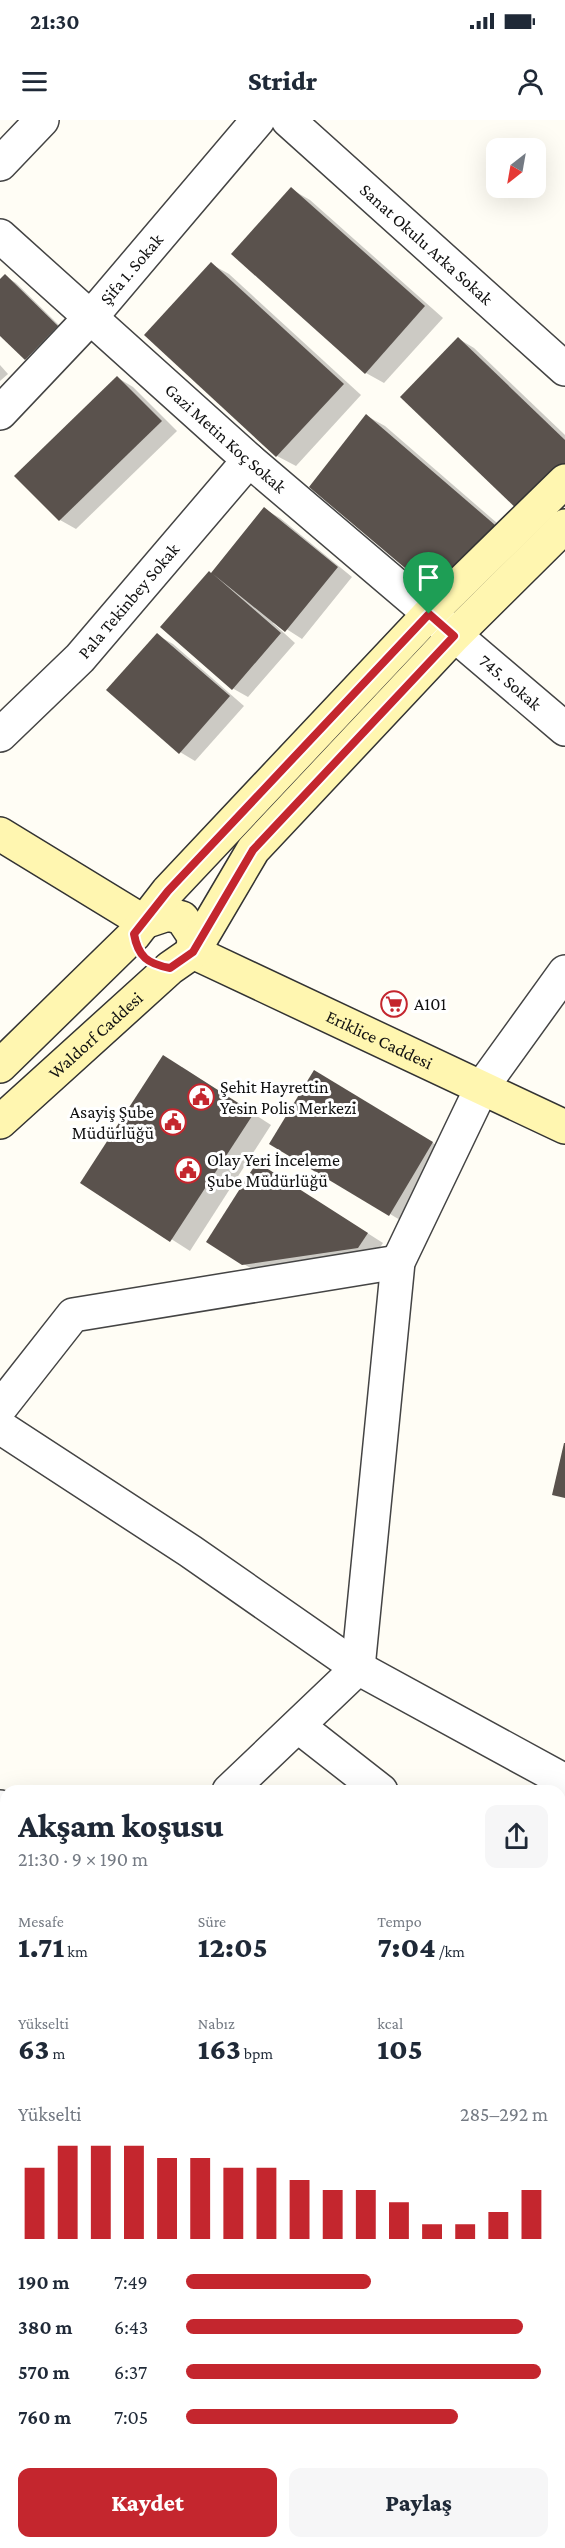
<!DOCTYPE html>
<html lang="tr">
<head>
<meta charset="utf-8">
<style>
	body { margin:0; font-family:"Crimson Pro",serif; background:#f6f6f7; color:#1f2937; height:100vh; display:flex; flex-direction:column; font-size:22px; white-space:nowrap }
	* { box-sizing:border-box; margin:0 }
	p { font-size:20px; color:#747a83 }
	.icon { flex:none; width:33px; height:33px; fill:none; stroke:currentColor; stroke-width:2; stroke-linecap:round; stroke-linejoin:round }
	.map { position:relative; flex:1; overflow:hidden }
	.sheet { position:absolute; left:0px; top:1665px; width:566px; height:764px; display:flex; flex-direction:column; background:#fff; border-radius:18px 18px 0 0; box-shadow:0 6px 24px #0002 }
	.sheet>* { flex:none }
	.needle { width:39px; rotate:211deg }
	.fabs { position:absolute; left:486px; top:18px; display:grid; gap:12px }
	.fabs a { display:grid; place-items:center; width:60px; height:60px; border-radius:12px; background:#fff; box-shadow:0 6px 24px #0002; font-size:30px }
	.pin { position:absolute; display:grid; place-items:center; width:51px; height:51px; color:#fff; margin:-62px -26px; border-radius:50% 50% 50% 0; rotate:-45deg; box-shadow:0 0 6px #0007 }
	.pin .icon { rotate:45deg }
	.round { display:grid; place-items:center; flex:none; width:63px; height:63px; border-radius:12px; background:#f6f6f7 }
	.head { display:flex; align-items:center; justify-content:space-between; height:102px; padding:0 18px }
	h1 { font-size:33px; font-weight:800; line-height:45px }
	.stats { display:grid; grid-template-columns:repeat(3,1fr); gap:9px; height:102px; padding:6px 18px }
	.stats div { display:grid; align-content:center }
	.stats b { font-size:30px; font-weight:800 }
	.stats small { font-size:16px; font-weight:400 }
	.stats p { font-size:16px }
	.chart { height:168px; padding:12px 18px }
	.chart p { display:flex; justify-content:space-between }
	.chart svg { width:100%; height:108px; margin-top:6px; stroke:#c4262e; stroke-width:6 }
	.action { display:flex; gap:12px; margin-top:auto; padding:12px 18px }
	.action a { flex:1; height:69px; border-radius:12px; background:#c4262e; color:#fff; font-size:24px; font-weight:800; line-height:69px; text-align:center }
	.action a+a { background:#f6f6f7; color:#1f2937 }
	ul { padding:0 18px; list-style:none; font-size:20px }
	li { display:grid; grid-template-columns:96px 72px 1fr; align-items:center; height:45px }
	li i { height:15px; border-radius:8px; background:#c4262e }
	.status { display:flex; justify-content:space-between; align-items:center; height:42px; padding:0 30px; background:#fff; direction:ltr }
	.status svg { height:16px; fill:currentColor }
	header { display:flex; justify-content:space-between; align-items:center; height:78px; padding:0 18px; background:#fff; font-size:27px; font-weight:800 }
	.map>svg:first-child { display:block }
	.green { fill:#d5ebbd }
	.shadow { fill:#0003 }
	.building { fill:#5a524d }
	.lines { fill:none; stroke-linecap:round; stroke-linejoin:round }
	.street-casing { stroke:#444; stroke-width:36 }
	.secondary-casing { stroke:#333; stroke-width:36 }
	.street { stroke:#fff; stroke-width:33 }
	.secondary { stroke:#fff6b0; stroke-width:33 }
	.route-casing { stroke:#fff; stroke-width:12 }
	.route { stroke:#c4262e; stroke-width:8 }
	.labels { text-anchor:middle; stroke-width:6; stroke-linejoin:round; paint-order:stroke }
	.street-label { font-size:18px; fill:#111; stroke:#fff }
	.poi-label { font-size:18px; fill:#111; stroke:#fff; text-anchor:start }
</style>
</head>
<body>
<div class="status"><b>21:30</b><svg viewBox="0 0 49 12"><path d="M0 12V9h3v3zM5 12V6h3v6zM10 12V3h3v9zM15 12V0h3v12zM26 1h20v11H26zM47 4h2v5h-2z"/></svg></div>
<header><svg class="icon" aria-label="menu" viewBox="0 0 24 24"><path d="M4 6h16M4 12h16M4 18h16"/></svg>Stridr<svg class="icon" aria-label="person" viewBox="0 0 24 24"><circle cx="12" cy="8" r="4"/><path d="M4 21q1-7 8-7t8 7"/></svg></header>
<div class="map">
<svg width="565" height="2428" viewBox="0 0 565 2428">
	<rect width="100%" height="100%" fill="#fffdf5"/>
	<path class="green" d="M6,2079V2243L0,2247V2084Z"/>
	<g class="shadow">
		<path d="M291,69L310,80L443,198L384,263L366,253Z"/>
		<path d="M211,144L229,154L361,275L296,346L277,336Z"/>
		<path d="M5,156L16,163L68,214L37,245L26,239L0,213V161Z"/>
		<path d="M459,219L474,228L565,315V376Z"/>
		<path d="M0,245L8,254L0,261Z"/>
		<path d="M118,258L133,267L177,311L76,409L60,400L16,356Z"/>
		<path d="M367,296L385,306L520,423L438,474Z"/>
		<path d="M264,389L280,398L352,457L302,519L274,501L273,503L295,523L248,577L232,568L212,454Z"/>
		<path d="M157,515L173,524L244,586L195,641L180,632Z"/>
		<path d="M182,947L271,1005L190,1131L82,1062Z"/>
		<path d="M314,952L448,1032L405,1103L272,1023Z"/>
		<path d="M273,1053L383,1123L374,1136L259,1153L242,1143Z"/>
		<path d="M390,2422H433L442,2428H378Z"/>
	</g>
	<g class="building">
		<path d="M291,67L425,186L365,254L231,134Z"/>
		<path d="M211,142L344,264L276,337L144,215Z"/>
		<path d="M5,154L58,206L25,240L0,216V159Z"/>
		<path d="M458,217L565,320V352L523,395L400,277Z"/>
		<path d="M117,256L162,301L59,401L14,356Z"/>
		<path d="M366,294L502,411L437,475L309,367Z"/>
		<path d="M264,387L338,447L285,512L213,454L281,513L232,570L160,507L209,451L211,453Z"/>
		<path d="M157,513L230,576L179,634L106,570Z"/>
		<path d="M163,935L254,993L170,1122L80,1063Z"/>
		<path d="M314,950L433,1022L389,1096L269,1024Z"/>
		<path d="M257,1042L368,1113L358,1128L242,1145L206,1122Z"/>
		<path d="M564,1323H565V1378L552,1375Z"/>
		<path d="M387,2422H430L433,2428H375Z"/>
	</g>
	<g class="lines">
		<g class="street-casing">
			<g id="street">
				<path id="s1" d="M288,0L565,249"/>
				<path d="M0,44L42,0"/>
				<path id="s2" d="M0,116L249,340L565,609"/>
				<path id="s3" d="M0,293L90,198L258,0"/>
				<path id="s4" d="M0,615L80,538L249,340"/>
				<path d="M0,1288L73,1195L398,1142"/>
				<path d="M0,1307L190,1431L358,1548L565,1661"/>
				<path d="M298,1606L381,1671"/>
				<path d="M229,1671L358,1548L398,1142L482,967L565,852"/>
				<path d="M0,1687L6,1693"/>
				<path d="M0,1808L6,1802"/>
				<path d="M560,1809L565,1813"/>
				<path d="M560,2055L565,2054"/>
				<path d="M0,2058L6,2053"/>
				<path d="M0,2263L6,2261"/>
				<path d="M481,2422L484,2428"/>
				<path d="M240,2428L250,2422"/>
			</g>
		</g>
		<g class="secondary-casing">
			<g id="secondary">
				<path d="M0,714L144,802"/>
				<path d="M144,802L168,794L182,798L194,816L193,832"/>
				<path id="s5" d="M193,832L565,1007"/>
				<path d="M0,946L134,815L168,771L429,494L565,361"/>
				<path id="s6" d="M0,1002L170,848L193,832L253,730L454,516L565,406"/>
			</g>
		</g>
		<use href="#street" class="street"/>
		<use href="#secondary" class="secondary"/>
	</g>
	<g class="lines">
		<g class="route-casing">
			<path id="route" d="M429,494L454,516L253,730L193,832L170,848C148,844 138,837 134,814L168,771Z"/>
		</g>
		<use href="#route" class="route"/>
	</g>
	<defs>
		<g id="supermarket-ring" transform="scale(1.35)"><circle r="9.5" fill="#fff" stroke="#c4262e" stroke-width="1.5"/><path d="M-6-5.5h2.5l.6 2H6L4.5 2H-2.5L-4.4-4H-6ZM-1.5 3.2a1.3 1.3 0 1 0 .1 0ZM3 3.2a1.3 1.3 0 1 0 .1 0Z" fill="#c4262e"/></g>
		<g id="civic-ring" transform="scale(1.35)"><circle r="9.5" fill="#fff" stroke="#c4262e" stroke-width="1.5"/><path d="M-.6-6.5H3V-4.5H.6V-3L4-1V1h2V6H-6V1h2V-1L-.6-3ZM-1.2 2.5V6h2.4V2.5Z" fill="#c4262e"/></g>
	</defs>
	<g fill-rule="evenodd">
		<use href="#supermarket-ring" x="394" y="884"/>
		<use href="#civic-ring" x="201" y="977"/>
		<use href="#civic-ring" x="173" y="1002"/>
		<use href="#civic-ring" x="188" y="1050"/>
	</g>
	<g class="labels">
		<g class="street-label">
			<text dy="6" stroke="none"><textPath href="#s1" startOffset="186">Sanat Okulu Arka Sokak</textPath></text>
			<text dy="6" stroke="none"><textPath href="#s3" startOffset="195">Şifa 1. Sokak</textPath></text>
			<text dy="6" stroke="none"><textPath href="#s2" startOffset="303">Gazi Metin Koç Sokak</textPath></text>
			<text dy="6" stroke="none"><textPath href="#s4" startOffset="186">Pala Tekinbey Sokak</textPath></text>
			<text dy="6" stroke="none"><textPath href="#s2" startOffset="678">745. Sokak</textPath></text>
			<text dy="6" stroke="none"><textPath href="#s6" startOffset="129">Waldorf Caddesi</textPath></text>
			<text dy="6" stroke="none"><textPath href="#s5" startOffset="206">Eriklice Caddesi</textPath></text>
		</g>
		<g class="poi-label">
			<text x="414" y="890">A101</text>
			<text x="220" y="973">Şehit Hayrettin<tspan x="220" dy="21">Yesin Polis Merkezi</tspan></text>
			<text x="154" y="998" text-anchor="end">Asayiş Şube<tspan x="154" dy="21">Müdürlüğü</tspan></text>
			<text x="207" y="1046">Olay Yeri İnceleme<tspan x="207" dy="21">Şube Müdürlüğü</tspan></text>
		</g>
	</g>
</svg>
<div class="fabs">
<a><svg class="needle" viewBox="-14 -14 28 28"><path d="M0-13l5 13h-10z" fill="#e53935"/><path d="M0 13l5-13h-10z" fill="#747a83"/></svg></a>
</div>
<div class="pin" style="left:429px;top:494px;background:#1e9e55"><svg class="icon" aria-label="arrive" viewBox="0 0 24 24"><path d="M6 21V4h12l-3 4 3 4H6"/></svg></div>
<section class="sheet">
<div class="head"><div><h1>Akşam koşusu</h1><p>21:30 · 9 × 190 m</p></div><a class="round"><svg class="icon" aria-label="share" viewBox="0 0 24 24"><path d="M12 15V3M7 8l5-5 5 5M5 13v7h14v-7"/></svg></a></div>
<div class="stats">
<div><p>Mesafe</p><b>1.71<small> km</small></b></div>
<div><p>Süre</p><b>12:05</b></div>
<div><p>Tempo</p><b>7:04<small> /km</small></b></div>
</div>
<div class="stats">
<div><p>Yükselti</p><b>63<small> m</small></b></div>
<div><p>Nabız</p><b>163<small> bpm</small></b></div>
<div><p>kcal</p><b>105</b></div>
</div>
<div class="chart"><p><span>Yükselti</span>285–292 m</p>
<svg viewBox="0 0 160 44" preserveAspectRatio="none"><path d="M5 44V15M15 44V6M25 44V6M35 44V6M45 44V11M55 44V11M65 44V15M75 44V15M85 44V20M95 44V24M105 44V24M115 44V29M125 44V38M135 44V38M145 44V33M155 44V24"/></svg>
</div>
<ul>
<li><b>190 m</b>7:49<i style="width:51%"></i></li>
<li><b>380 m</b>6:43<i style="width:93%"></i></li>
<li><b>570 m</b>6:37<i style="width:98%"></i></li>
<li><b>760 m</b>7:05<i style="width:75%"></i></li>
</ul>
<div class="action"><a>Kaydet</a><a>Paylaş</a></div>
</section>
</div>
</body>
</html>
